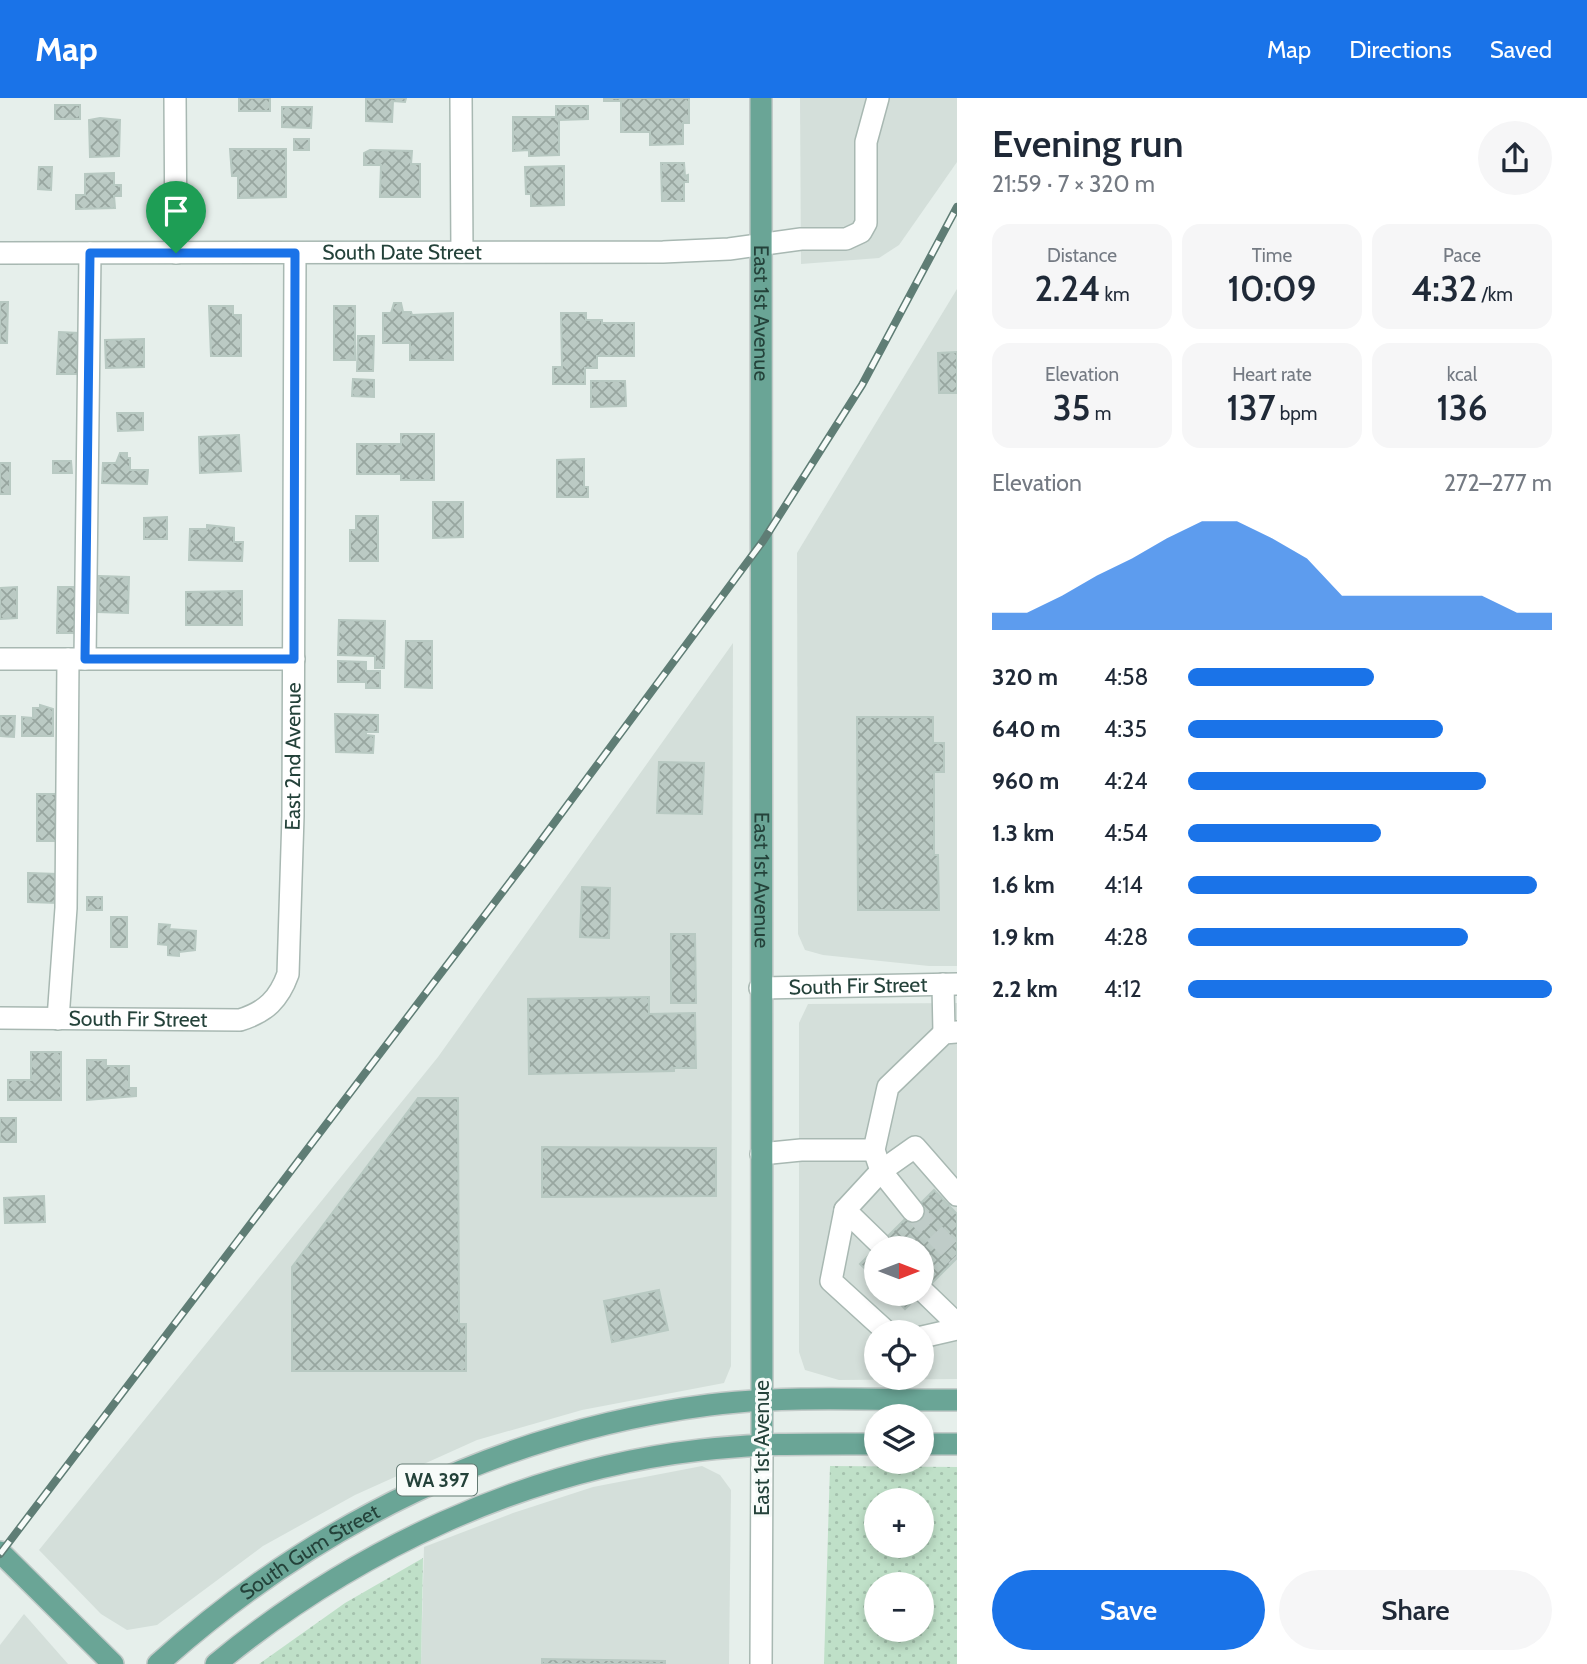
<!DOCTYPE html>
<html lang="en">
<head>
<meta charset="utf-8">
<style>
	body { margin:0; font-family:Cabin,sans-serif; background:#f6f6f7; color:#1f2937; height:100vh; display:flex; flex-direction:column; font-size:26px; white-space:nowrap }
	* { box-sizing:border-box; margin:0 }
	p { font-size:23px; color:#747a83 }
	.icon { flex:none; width:38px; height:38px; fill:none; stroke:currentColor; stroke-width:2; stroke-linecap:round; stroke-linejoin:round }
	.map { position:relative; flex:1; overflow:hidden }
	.details { display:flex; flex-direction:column; background:#fff; width:630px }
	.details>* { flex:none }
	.needle { width:46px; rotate:90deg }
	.buttons { position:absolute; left:864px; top:1138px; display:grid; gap:14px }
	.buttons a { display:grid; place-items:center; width:70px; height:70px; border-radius:50%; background:#fff; box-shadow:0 4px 10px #0003; font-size:35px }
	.pin { position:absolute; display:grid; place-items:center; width:60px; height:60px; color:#fff; margin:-72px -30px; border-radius:50% 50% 50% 0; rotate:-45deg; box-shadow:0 0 7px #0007 }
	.pin .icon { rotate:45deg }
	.round { display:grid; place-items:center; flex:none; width:74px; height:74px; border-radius:37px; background:#f6f6f7 }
	.head { display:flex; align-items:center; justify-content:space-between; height:119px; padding:0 35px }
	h1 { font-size:38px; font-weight:600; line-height:52px }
	.figures { display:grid; grid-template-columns:repeat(3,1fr); gap:10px; height:119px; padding:7px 35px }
	.figures div { display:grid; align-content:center; border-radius:18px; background:#f6f6f7; text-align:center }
	.figures b { font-size:35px; font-weight:600 }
	.figures small { font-size:19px; font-weight:400 }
	.figures p { font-size:19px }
	.chart { height:196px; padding:14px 35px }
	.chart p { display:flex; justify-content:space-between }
	.chart svg { width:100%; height:126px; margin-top:7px; fill:#1a73e8; opacity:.7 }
	.cta { display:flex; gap:14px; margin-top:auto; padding:14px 35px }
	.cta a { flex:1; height:80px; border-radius:42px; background:#1a73e8; color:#fff; font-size:28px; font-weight:600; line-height:80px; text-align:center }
	.cta a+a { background:#f6f6f7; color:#1f2937 }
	ul { padding:0 35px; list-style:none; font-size:23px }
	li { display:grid; grid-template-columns:112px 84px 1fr; align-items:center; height:52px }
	li i { height:18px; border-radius:9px; background:#1a73e8 }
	header { display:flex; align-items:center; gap:42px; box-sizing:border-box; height:98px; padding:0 35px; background:#1a73e8; color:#fff }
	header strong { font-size:33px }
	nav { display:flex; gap:38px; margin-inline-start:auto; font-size:24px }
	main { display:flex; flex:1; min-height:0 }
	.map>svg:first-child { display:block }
	.built { fill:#d4dfda; fill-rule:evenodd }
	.grass { fill:url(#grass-dots); fill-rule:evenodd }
	.building { fill:url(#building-cross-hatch); stroke:#b8c9c2; stroke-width:2 }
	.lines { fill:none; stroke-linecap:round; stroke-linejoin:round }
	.minor-tunnel { stroke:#bfccc8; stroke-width:21; stroke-dasharray:21 10; stroke-linecap:butt }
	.minor-casing { stroke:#a8b8b2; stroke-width:24 }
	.major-casing { stroke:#c2cac8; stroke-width:24 }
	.minor { stroke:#fff; stroke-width:21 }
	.major { stroke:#6aa596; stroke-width:21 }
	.rail-casing { stroke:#5f7d75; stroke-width:8 }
	.rail { stroke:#f7fbf9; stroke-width:5; stroke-dasharray:16; stroke-linecap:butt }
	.route-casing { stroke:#fff; stroke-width:14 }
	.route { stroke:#1a73e8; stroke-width:9 }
	.labels { text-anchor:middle; stroke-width:6; stroke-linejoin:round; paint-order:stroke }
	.shield { fill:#f7fbf9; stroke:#637a73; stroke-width:2 }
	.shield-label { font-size:19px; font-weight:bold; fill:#24423a }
	.street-label { font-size:21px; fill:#24423a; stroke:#f7fbf9 }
</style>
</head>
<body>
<header>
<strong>Map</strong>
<nav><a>Map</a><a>Directions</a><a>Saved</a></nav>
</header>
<main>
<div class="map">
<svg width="957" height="1566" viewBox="0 0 957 1566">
	<defs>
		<pattern id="grass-dots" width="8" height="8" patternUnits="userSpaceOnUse" patternTransform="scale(1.75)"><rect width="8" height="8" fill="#bfe0c8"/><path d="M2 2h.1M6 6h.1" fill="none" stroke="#a4c1ad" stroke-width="1.8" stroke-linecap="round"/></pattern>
		<pattern id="building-cross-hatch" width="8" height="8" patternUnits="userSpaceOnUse" patternTransform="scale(1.75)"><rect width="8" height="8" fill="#bbcac4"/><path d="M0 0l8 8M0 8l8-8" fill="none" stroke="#98a6a0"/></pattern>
	</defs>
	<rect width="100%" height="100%" fill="#e6efeb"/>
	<g class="built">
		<path d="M800,0H957V64L899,147L879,160L801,166Z"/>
		<path d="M957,191V868H929L823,857L805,852L798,836L797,455Z"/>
		<path d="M733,545L731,1268L724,1285L582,1312L477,1342L355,1397L263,1448L157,1527L127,1532L101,1516L39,1452L438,959Z"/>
		<path d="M957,905V1281L839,1282L805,1272L799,1254V925L808,906ZM877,1150H922V1195H877ZM877,1234H922V1279H877Z"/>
		<path d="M702,1368L720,1377L731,1392L729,1566H421L424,1449L513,1415L593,1389Z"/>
		<path d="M24,1516L68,1566H0V1547Z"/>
	</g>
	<g class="grass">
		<path d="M830,1368L957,1369V1566H824ZM877,1402H922V1447H877ZM877,1486H922V1531H877Z"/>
		<path d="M423,1460L421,1566H259L345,1505Z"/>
	</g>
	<g class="building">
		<rect x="239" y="0" width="31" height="13"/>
		<path d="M366,0H406L405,4L393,3L392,24L366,23Z"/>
		<path d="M604,0H689V25H683V46L650,47V34H621V3H604Z"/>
		<rect x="55" y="7" width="25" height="14"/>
		<path d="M556,8H588V21L559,22V57L529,58V52L513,53V19H556Z"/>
		<path d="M282,9H312L311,30L282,29Z"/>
		<path d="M100,20L120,22L119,58L90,59L89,22Z"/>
		<rect x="294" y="41" width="15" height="11"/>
		<path d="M230,51H286V99L238,100V78H232Z"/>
		<path d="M370,52L412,53L411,66H420V99H380L381,67H364V55Z"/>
		<path d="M661,65H684L685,78L688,77V84H684V103H662Z"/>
		<path d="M564,68V107L531,108V96H526L525,69Z"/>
		<path d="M39,69H52L51,92L38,91Z"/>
		<path d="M114,75V87H121V98H114L115,110L76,111V97H85V76Z"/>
		<path d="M0,204H8L7,245H0Z"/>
		<path d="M394,205H401L403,214H411L412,217L453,215V262H410V245H383V215H391Z"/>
		<path d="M209,208H233V217H241V258H211Z"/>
		<rect x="334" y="208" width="21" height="54"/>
		<path d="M561,215H586V222H602V225H634V258H597V270H585V286H553V269H562Z"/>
		<path d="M59,234L79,235L78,276H57Z"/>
		<path d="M358,238H374L373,273H357Z"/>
		<path d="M144,241V269L106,270L105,242Z"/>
		<path d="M957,254V295H939L938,255Z"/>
		<path d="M353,281L374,282V299L352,298Z"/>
		<path d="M591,283H625L626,308L591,309Z"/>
		<path d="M117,315H143V332L118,333Z"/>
		<path d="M401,336H434V382H401V376H357V346H401Z"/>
		<path d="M239,337L241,373L200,375L199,339Z"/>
		<path d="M120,355H127V360H130V372H148L147,386L102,385L103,365H116Z"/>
		<path d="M584,361V389H588V399H557V362Z"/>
		<path d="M53,363H71L72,375H53Z"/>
		<rect x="0" y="365" width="10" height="31"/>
		<path d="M433,404H463V439L433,440Z"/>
		<path d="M356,418H378V463H350V432H356Z"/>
		<path d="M167,419V441H144V420Z"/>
		<path d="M207,427L234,430V444H243L242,463L189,462L190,431H207Z"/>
		<path d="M99,478L129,479L128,515L98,514Z"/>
		<path d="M17,489V520L0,521V490Z"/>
		<path d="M58,489H77L76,535H57Z"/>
		<path d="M242,493V527H186V494Z"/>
		<path d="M339,522L385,523L384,570H375V558L338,557Z"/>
		<path d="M406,543H432V590L405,589Z"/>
		<path d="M338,563L366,564V573H380V590H366V584H338Z"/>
		<path d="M40,607L53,611V638H22V619L33,620V610H40Z"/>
		<path d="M335,616L378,617V634H366V637L374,638L373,655L336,654Z"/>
		<path d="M0,618H15L14,639L0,638Z"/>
		<path d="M857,619H933V645H944V674H934V757H938L939,812H858Z"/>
		<path d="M659,664L704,665L702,716L657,715Z"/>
		<rect x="37" y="696" width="22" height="47"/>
		<path d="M28,775L58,776V805L28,804Z"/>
		<path d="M582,789L610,790L609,840L580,839Z"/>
		<rect x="87" y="799" width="15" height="13"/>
		<rect x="111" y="819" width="16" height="30"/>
		<path d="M159,826L170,827L169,831L196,833L195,852L179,854V858L168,857V847L158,846Z"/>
		<path d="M671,836H695L696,905H671Z"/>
		<path d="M649,899V916L695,915L696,970H674V973L529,976L528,901Z"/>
		<path d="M31,954H61V1002H8V982H31Z"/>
		<path d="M87,962H106V968H129V990H136V998L87,1002Z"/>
		<path d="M418,1000H458L459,1226H466V1273H292V1169Z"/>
		<rect x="0" y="1020" width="16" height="24"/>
		<path d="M542,1049L716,1050V1098L542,1099Z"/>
		<path d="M934,1092L957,1116V1160L922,1195V1150H877V1182L860,1166Z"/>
		<path d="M44,1098L45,1124L5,1125L4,1100Z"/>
		<path d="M659,1192L668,1232L612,1244L604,1203Z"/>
		<path d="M890,1195H922L905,1211Z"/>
		<path d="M542,1561L665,1563V1566H542Z"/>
	</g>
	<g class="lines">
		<path class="minor-tunnel" d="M913,1113L957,1159"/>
		<g class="minor-casing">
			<g id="minor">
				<path d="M175,0L176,155"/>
				<path d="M461,0L462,154"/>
				<path id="s1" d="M0,155L663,154L729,151L801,141H846L861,134L866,125V44L878,0"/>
				<path d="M0,561H294"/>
				<path d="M85,561L90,155"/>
				<path d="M943,886L944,935"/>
				<path id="s2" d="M760,890L957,886"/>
				<path id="s3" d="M0,920L240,922C266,914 279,901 288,876L293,718L295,155"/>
				<path d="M58,921L66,810L68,561"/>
				<path d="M761,1056L801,1052H874"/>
				<path d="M845,1112L831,1183L887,1234"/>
				<path d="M913,1113L881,1073L874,1052L888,989L944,935L957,934"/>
				<path d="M880,1146L845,1112L881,1073L915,1049L957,1097"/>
				<path d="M923,1193L957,1226"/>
				<path d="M922,1239L957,1231"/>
				<path d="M761,1566L762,1348"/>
			</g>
		</g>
		<g class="major-casing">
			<g id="major">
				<path id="s4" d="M761,0L762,1348"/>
				<path d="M922,1346H957"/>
				<path d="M0,1454L113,1566"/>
				<path id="s5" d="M158,1566C314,1426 500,1334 709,1307C790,1297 875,1302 957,1302"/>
				<path d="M216,1566C353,1453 524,1372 701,1352C759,1345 818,1346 877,1346"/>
			</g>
		</g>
		<use href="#minor" class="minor"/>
		<use href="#major" class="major"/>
		<g class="rail-casing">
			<path id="rail" d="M0,1456L526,763L763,443L862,287L957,109"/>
		</g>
		<use href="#rail" class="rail"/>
	</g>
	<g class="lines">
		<g class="route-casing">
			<path id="route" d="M90,155H295L294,561H85Z"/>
		</g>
		<use href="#route" class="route"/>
	</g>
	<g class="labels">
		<rect class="shield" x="397" y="1366.5" width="80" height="31" rx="5"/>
		<g class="shield-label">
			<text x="437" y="1389">WA 397</text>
		</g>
		<g class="street-label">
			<text dy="7" stroke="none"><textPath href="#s1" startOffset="402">South Date Street</textPath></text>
			<text dy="7" stroke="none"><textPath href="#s4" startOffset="215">East 1st Avenue</textPath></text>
			<text dy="7" stroke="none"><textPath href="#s3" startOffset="527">East 2nd Avenue</textPath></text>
			<text dy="7" stroke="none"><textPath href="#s4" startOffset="782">East 1st Avenue</textPath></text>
			<text dy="7" stroke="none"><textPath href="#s2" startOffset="98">South Fir Street</textPath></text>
			<text dy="7" stroke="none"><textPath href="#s3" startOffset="138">South Fir Street</textPath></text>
			<text transform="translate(762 1350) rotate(-90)" y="7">East 1st Avenue</text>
			<text dy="7" stroke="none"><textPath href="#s5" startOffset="189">South Gum Street</textPath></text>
		</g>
	</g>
</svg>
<div class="buttons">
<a><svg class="needle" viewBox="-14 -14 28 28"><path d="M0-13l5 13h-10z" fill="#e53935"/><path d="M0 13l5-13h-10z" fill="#747a83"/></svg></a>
<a><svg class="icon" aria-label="locate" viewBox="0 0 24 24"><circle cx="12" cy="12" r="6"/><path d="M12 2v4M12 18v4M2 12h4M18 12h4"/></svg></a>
<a><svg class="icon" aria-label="layers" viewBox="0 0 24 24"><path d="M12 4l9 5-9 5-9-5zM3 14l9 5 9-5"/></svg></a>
<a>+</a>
<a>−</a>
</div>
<div class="pin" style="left:176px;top:155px;background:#1e9e55"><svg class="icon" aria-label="arrive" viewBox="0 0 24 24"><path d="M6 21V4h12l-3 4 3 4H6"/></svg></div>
</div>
<section class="details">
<div class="head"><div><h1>Evening run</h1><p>21:59 · 7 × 320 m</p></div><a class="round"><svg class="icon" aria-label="share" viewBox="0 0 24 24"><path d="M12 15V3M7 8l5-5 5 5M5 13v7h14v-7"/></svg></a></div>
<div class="figures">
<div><p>Distance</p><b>2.24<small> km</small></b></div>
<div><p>Time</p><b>10:09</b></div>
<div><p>Pace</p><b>4:32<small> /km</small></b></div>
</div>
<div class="figures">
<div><p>Elevation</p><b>35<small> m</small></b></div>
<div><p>Heart rate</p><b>137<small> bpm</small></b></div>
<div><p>kcal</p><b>136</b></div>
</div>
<div class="chart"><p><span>Elevation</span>272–277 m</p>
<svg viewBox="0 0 160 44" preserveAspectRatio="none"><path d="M0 44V38L10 38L20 32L30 25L40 19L50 12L60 6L70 6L80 12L90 19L100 32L110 32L120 32L130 32L140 32L150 38L160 38V44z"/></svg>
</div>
<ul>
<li><b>320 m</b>4:58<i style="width:51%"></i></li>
<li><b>640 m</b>4:35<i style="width:70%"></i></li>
<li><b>960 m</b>4:24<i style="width:82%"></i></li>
<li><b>1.3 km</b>4:54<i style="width:53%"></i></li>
<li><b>1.6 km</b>4:14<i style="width:96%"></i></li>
<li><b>1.9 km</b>4:28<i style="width:77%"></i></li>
<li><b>2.2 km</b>4:12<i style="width:100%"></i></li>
</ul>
<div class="cta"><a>Save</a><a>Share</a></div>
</section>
</main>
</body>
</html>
